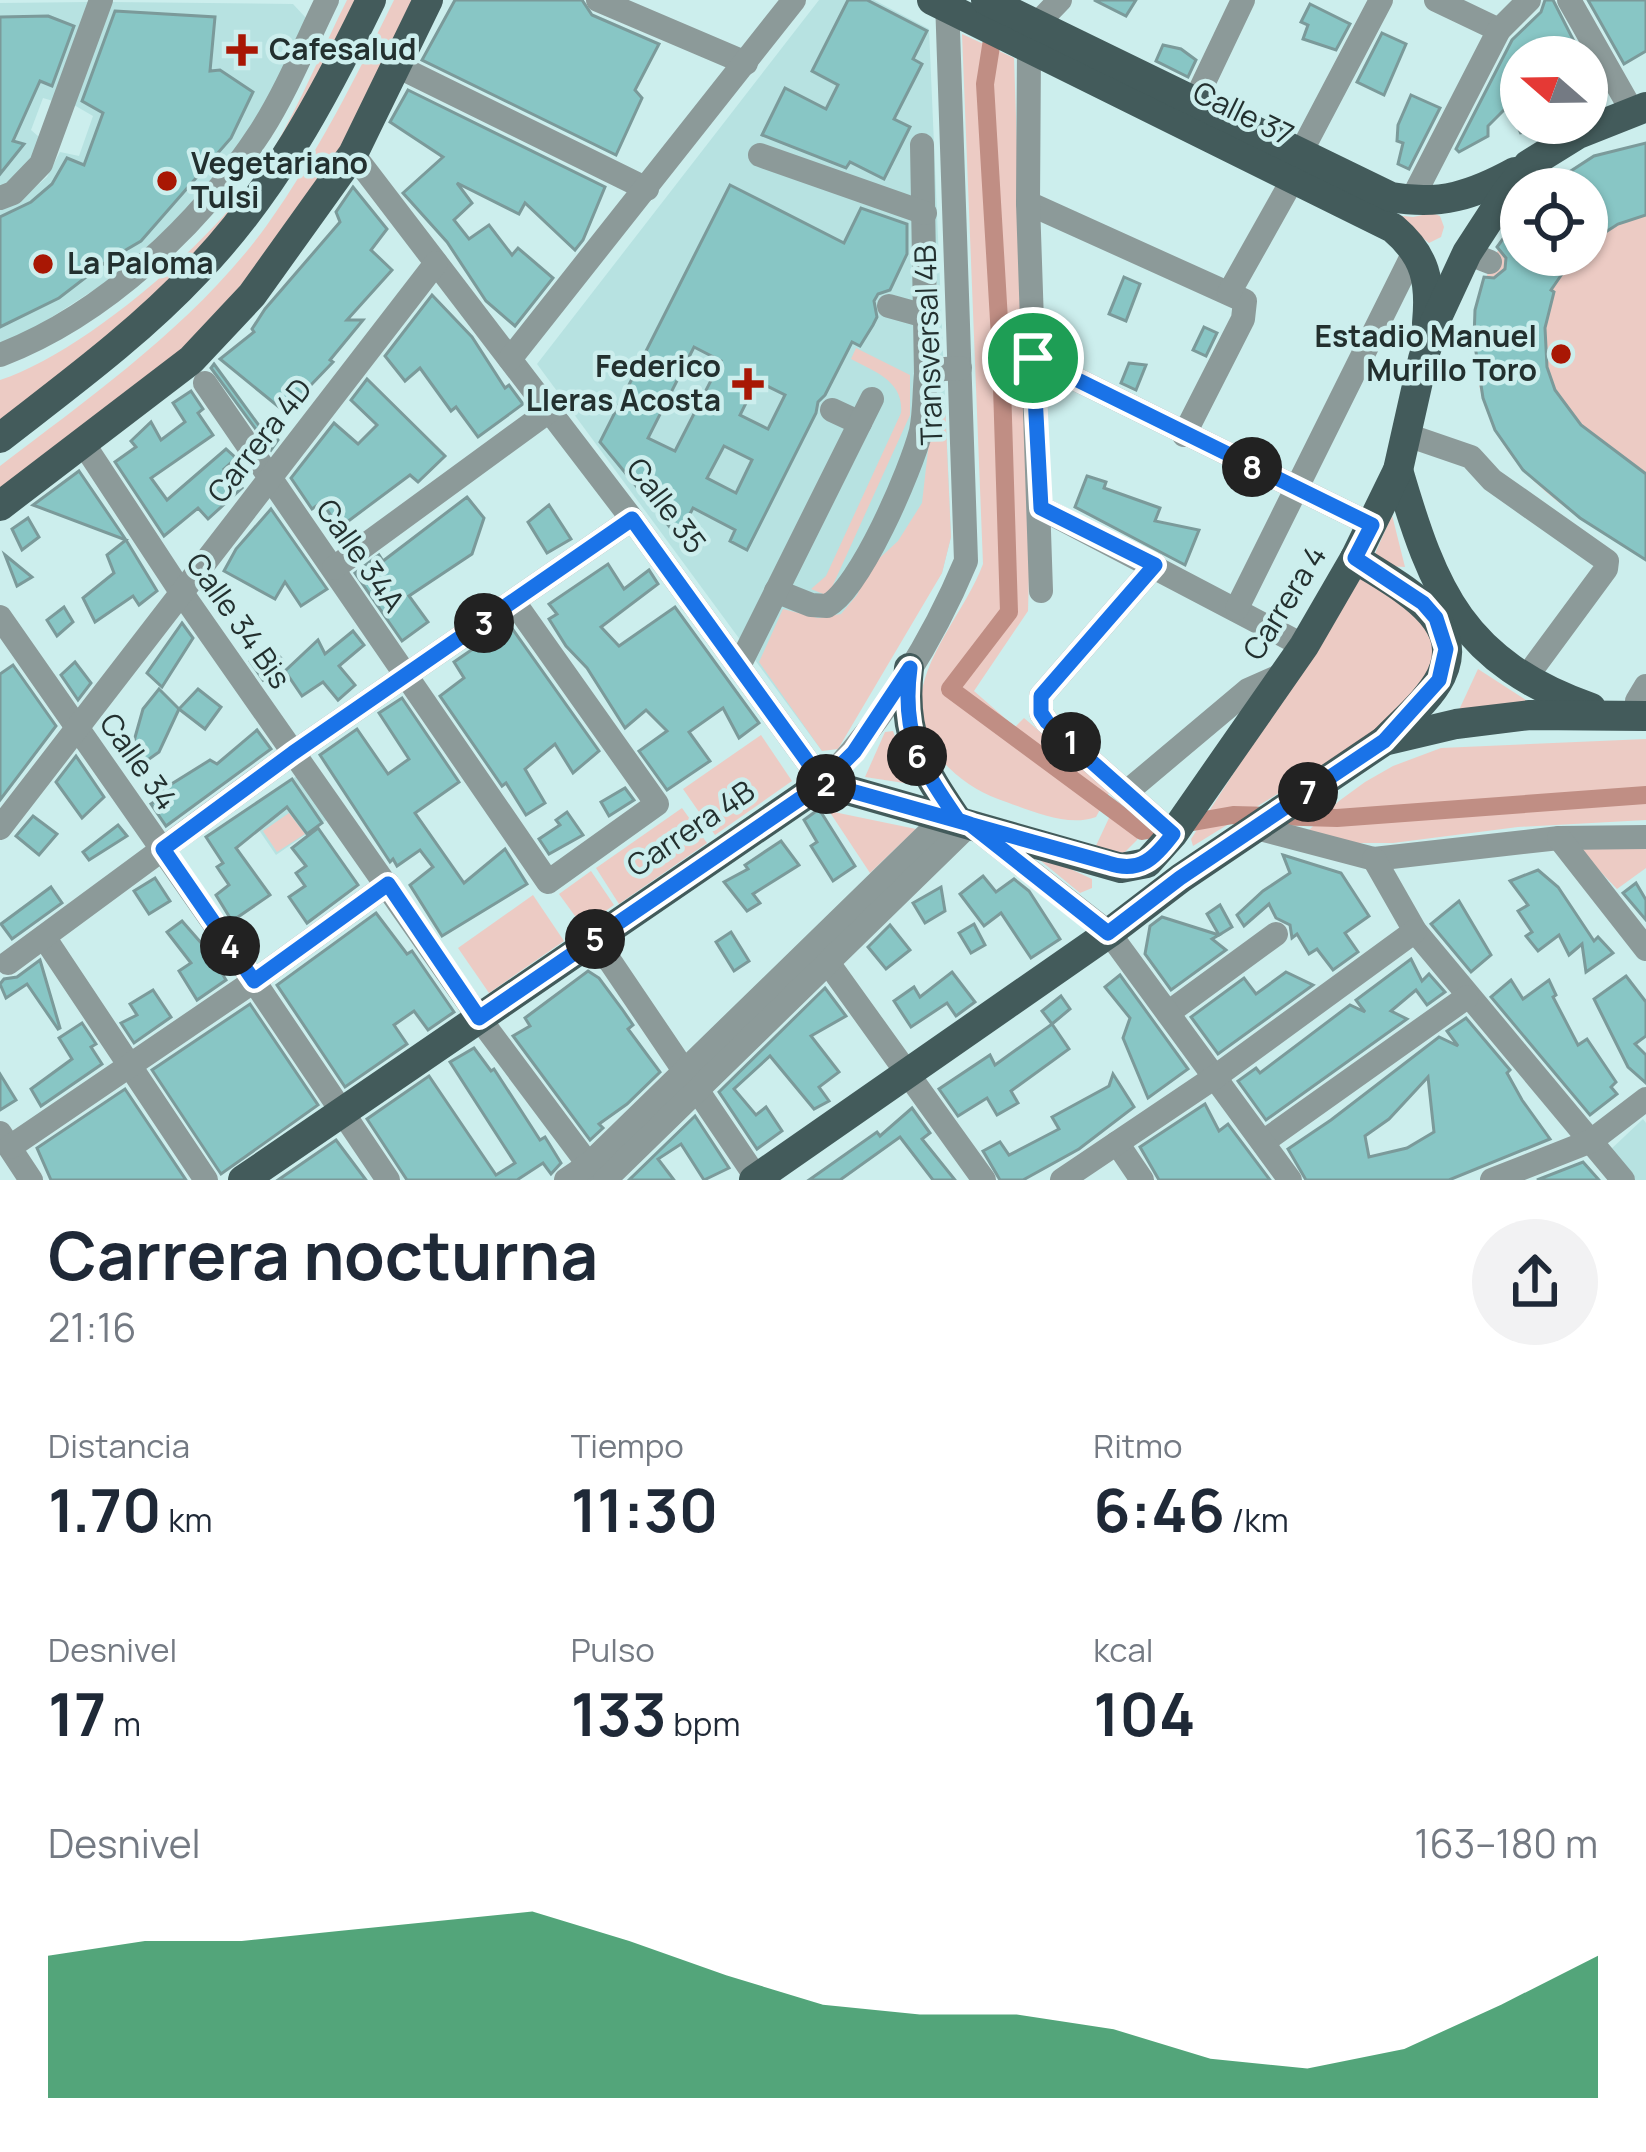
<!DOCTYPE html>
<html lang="es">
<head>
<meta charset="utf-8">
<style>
	body { margin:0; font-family:Manrope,sans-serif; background:#f2f2f3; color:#1f2937; height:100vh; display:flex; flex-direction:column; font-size:45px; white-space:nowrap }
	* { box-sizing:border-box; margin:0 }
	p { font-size:39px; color:#747a83 }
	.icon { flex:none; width:66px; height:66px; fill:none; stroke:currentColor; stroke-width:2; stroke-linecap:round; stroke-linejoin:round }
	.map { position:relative; height:1180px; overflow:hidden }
	.sheet { display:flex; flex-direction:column; background:#fff; flex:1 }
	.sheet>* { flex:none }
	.needle { width:78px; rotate:290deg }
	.buttons { position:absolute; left:1500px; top:36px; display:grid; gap:24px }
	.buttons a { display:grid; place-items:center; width:108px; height:108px; border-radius:50%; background:#fff; box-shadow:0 3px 9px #0004; font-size:60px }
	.pin { position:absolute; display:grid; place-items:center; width:102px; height:102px; color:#fff; margin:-51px; border:6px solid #fff; border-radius:50%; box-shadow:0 3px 12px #0007 }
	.km { position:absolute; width:60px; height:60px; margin:-30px; border-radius:50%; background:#222; color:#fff; font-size:33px; line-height:60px; text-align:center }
	.round { display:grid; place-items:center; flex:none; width:126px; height:126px; border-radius:63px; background:#f2f2f3 }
	.overview { display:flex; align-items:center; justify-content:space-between; height:204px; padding:0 48px }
	h1 { font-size:66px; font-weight:700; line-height:90px }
	.metrics { display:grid; grid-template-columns:repeat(3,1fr); gap:18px; height:204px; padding:12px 48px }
	.metrics div { display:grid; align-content:center }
	.metrics b { font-size:60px; font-weight:700 }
	.metrics small { font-size:33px; font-weight:400 }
	.metrics p { font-size:33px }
	.chart { height:336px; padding:24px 48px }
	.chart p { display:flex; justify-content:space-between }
	.chart svg { width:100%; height:216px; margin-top:12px; fill:#0b8043; opacity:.7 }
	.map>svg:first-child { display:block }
	.built { fill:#b7e2e1 }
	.green { fill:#eccbc4 }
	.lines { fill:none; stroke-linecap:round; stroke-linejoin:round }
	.canal { stroke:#c08e84; stroke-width:18 }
	.building { fill:#88c6c5; stroke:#7b9a9a; stroke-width:3; fill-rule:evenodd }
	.minor { stroke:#8c9a99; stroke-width:24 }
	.major { stroke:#435b5b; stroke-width:30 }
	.route-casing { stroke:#fff; stroke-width:24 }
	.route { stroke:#1a73e8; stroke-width:15 }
	.poi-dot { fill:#a81704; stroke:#cceeed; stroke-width:4.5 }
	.labels { text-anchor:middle; stroke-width:9; stroke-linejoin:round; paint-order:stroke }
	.poi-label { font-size:30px; font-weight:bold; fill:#23302f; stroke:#cceeed; text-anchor:start }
	.street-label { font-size:30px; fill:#23302f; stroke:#cceeed }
</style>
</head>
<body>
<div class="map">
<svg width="1646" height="1180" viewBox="0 0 1646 1180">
	<rect width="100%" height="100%" fill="#cceeed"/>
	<g class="built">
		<path d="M819,0H874L929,29L951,537L942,573L822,751L537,364Z"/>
		<path d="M90,2L60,103L43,98L31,130L47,144L0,193V3Z"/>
		<path d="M110,2L293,4L306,18L266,114L198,199L117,275L27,333L0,343V207L19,201L47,177L60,152L79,156L93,116L74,105Z"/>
		<path d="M298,775L328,819L276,855L246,811Z"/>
		<path d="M1643,1119L1646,1123V1180H1628L1608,1152Z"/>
	</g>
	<g class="green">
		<path d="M347,0H360C327,67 295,140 250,200C183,292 89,358 0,427V380C87,352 229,229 273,150C301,102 322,50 347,0Z"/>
		<path d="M394,0H419L345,150L199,340L0,495V466C93,395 197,322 267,225C317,155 356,77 394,0Z"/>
		<path d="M962,34L1014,58L1030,537L1028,611L974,691L1015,727L1024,718L1110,791L1096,817C1066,828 1027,809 998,799C973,790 948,771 933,749C892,685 962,622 983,564Z"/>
		<path d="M1646,143V559C1604,533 1558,508 1524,471C1456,398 1462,289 1521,214V255H1587V189H1546L1594,156Z"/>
		<path d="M1432,213L1440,216L1444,227L1441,237L1429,243L1394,215L1413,217Z"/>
		<path d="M856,348L910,375V415L828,596L811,589L826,576L901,413C904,381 875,372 851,359Z"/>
		<path d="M945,404L951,537L942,573L838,749L822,751L759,662L783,609L818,618L841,614L857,595L870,567L898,541L922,503L933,406Z"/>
		<path d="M1392,515L1405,567L1370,565Z"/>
		<path d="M1360,578L1402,601L1435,639L1429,675L1378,732L1193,846L1191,839Z"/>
		<path d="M1478,669L1532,704L1459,710Z"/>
		<path d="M893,731L910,779L904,783L865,777L885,732Z"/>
		<path d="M761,735L792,781L715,835L683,789Z"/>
		<path d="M1646,739V820L1518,827L1393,843H1354L1308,831L1339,801L1365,782L1393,766L1441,748Z"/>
		<path d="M1116,803L1125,818L1141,827L1137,840L1118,859L1094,850Z"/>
		<path d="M682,808L707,843L619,904L596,868Z"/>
		<path d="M829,811L916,829L870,873Z"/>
		<path d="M289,813L305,834L277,852L263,831Z"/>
		<path d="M1646,845V868L1617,889L1577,847Z"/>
		<path d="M1036,853L1092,879V888L1080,893L1035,856Z"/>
		<path d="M591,871L614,905L583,927L559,894Z"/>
		<path d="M533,895L564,941L489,993L458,948Z"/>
	</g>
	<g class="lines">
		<path class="canal" d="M995,21L985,84L1001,354L1009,612L950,689L1142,831L1233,815L1337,818L1646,795"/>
	</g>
	<g class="building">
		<path d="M455,0H582L592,15L659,44L635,90L642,98L616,155L422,60Z"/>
		<path d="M848,0H867L927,31L913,59L922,64L894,119L910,127L884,179L850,162L846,168L762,135L785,88L826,109L838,85L812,71Z"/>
		<path d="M1094,0H1136L1126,16Z"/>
		<path d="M1545,0H1553L1582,57H1521V134L1509,105L1488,126V136L1459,152L1456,149L1512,40L1541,12Z"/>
		<path d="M1588,0H1646V51L1624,64Z"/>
		<path d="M1310,4L1350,24L1336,50L1303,39L1308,25L1301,22Z"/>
		<path d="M115,11L215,17L210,71L220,70L253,92L231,138L141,241L107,261L59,298L0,327V217L31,202L52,184L67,158L84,165L103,113L82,101Z"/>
		<path d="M48,16L74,26L52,86L40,81L13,141L24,144L0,174V17Z"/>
		<path d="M1382,33L1406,44L1384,95L1357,82Z"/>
		<path d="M1163,45L1181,49L1196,60L1188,77L1156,61Z"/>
		<path d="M408,90L605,187L583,240L575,250L525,203L519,214L457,183L472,203L454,220L469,239L489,225L512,255L518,248L553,278L515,326L486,301L447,242L403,193L443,157L390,122Z"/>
		<path d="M1411,95L1440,108L1409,169L1398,164L1403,143L1397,141L1398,125Z"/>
		<path d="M1646,143V215L1618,224L1587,244V189H1543L1594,156Z"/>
		<path d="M730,185L844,243L861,208L907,224V254L890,290L878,294L874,301L877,317L873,325L860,346L852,342L825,395L818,402L816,413L747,550L730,541L735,530L693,508L678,537L600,442ZM694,347L721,361L675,451L648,438ZM757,381L785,395L768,429L740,415ZM724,446L752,460L736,493L707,478Z"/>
		<path d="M353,187L387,229L371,250L392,270L347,320H363L330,360L333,362L285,412L220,359L254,332L252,329L265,309L340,222L336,212Z"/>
		<path d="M1521,214V255H1575L1551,290L1554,292L1545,328L1547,367L1555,390L1581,425L1646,474V560L1580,518L1523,470L1495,430L1483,398L1474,339L1475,310L1484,277L1494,278L1505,269L1506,258L1497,247Z"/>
		<path d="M1124,277L1140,284L1126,321L1109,314Z"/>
		<path d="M432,295L472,337L505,388L509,385L523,404L478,437L456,407L451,411L420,368L405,381L385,356Z"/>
		<path d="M1204,327L1217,333L1206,356L1193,350Z"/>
		<path d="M1129,363L1146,365L1136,390L1121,383Z"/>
		<path d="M214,364L263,431L269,427L278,440L271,450L211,368Z"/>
		<path d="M367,379L445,456L418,482L410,475L339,528L322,502L312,509L291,478L334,423L358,444L377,425L351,400Z"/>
		<path d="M191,391L203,409L198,413L213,435L151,478L167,500L226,449L236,458L224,469L242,488L208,519L198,508L164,536L115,462L136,447L131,441L151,422L161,440L185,422L173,403Z"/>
		<path d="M79,471L126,540L157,591L139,605L133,596L95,622L83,598L114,573L107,555L126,540L33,505Z"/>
		<path d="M1087,476L1106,482L1104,488L1160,508L1155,521L1199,530L1185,565L1075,507Z"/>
		<path d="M467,497L484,518L472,554L409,596L428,622L402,641L355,573L379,555L383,561Z"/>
		<path d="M549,505L571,539L547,553L528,522Z"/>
		<path d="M271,509L327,589L301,606L285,582L275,599L224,571L236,549Z"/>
		<path d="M28,518L39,537L22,550L12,529Z"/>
		<path d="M5,555L32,577L17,586Z"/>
		<path d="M608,564L624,589L649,570L658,584L601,627L619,646L675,607L759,723L739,738L723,708L689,732L710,761L667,790L639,751L667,731L646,710L625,728L587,668L566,646L549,619L557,614L549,604Z"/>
		<path d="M64,607L73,622L57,636L47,620Z"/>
		<path d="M182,623L193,638L162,687L147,673Z"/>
		<path d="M509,624L599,751L573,773L555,744L525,769L545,803L526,815L506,783L502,786L440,696L464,678L454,662Z"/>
		<path d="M353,631L364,645L339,666L355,685L338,700L323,682L302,696L285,671L318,640L325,654Z"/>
		<path d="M270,645L284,662L263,680L250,661Z"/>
		<path d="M75,662L91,683L78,700L61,675Z"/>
		<path d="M13,665L56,726L0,800V674Z"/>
		<path d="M159,689L179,709L159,752L135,769L117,746L132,748L143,709Z"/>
		<path d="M198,689L221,707L205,729L179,709Z"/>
		<path d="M402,698L459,782L415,813L464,883L505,849L527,884L442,936L410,885L433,867L420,850L397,866L393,859L390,862L320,755L357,729L388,774L409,759L379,713Z"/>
		<path d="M257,730L271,749L166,826L151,804L160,798L157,793L210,760L217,764Z"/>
		<path d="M76,756L104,797L82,818L56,782Z"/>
		<path d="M292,779L322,823L307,834L287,807L236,848L270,895L232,921L216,895L229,885L217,867L223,863L206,837Z"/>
		<path d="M625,788L634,800L609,816L601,802Z"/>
		<path d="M819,809L855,866L833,881L811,846L817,842L804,820Z"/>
		<path d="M567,812L583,835L549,854L539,839L560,825L556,820Z"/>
		<path d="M33,816L57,834L39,855L16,836Z"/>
		<path d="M118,825L127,836L89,860L83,852Z"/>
		<path d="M318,828L358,885L307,923L289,897L305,886L296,873L306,866L292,848Z"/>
		<path d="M781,841L799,865L753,894L760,903L747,911L724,882L748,869L745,865Z"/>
		<path d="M1283,855L1341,873L1369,916L1345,933L1358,952L1333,970L1317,949L1309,954L1297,934L1292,938L1290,925L1276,918L1269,904L1244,926L1237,915L1263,891L1290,873Z"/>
		<path d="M1538,870L1558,887L1594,941L1598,937L1613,953L1586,972L1582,944L1569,955L1559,935L1538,951L1526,936L1532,932L1518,911L1528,905L1510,881Z"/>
		<path d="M983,876L996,892L1014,879L1029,891L1060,939L1031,958L1001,913L984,926L960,894Z"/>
		<path d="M155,878L170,901L149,914L134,891Z"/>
		<path d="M1636,883L1646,900V920L1623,893Z"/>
		<path d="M51,887L62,903L12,939L1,924Z"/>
		<path d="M941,887L945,911L925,923L913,903Z"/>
		<path d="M1459,901L1491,955L1471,972L1431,924Z"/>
		<path d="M1220,905L1232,927L1219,935L1207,914Z"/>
		<path d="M376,913L407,954L412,951L454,1012L428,1030L414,1011L394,1025L407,1044L345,1087L277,985Z"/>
		<path d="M1162,917L1219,935L1212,939L1226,950L1171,990L1145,954L1150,926Z"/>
		<path d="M182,921L209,952L226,980L197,1000L179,971L191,963L167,932Z"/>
		<path d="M974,924L985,945L971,953L959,933Z"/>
		<path d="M890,925L910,950L886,969L868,947Z"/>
		<path d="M731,932L749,961L734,971L716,942Z"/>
		<path d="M1411,959L1422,981L1429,974L1445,992L1427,1005L1416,990L1391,1011L1407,1019L1266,1120L1238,1081L1256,1068L1260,1073L1350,1005L1365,1012L1356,1000Z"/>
		<path d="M40,960L60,1028L58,1029L27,984L6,998L0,984L4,979L17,977Z"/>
		<path d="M588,971L599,978L622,1009L633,1025L628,1029L660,1072L627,1104L599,1124L603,1128L590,1140L513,1036L530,1026L525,1018Z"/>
		<path d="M952,972L975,1002L956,1016L947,1003L911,1027L894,1001L914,987L920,997Z"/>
		<path d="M1286,972L1313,985L1218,1054L1191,1017L1244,978L1256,994Z"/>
		<path d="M1120,975L1188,1069L1148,1098L1123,1038L1130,1018L1105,987Z"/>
		<path d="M1626,976L1646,1002V1036L1635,1044L1646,1055V1083L1628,1067L1594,999Z"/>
		<path d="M1511,980L1523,999L1549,980L1556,995L1553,997L1578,1045L1587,1039L1616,1082L1611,1087L1617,1094L1590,1115L1491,997Z"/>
		<path d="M825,988L846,1016L811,1036L839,1072L819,1087L829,1101L814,1109L770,1056L734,1089L756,1115L766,1107L782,1131L757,1149L719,1092Z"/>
		<path d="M153,990L171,1017L134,1043L121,1023L137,1015L130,1004Z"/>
		<path d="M1061,996L1070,1009L1052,1024L1042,1011Z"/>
		<path d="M250,1004L318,1105L221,1174L152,1070Z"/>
		<path d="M1466,1018L1510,1070L1507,1073L1522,1100L1550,1139L1449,1180H1306L1288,1149L1331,1120L1439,1037L1458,1046L1447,1031ZM1428,1077L1434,1132L1407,1148L1369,1157L1365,1136L1389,1119Z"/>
		<path d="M82,1023L96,1044L91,1047L102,1064L41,1106L31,1089L72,1059L59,1038Z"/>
		<path d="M1052,1024L1069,1049L1011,1091L1018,1103L997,1115L987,1098L958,1116L939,1089L990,1055L995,1065Z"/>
		<path d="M474,1048L491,1071L494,1069L540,1140L545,1137L561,1163L551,1174L543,1163L517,1180H407L367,1119L429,1076L496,1175L515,1163L450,1062Z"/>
		<path d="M0,1074L16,1100L0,1110Z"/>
		<path d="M1113,1074L1134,1107L1079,1149L1023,1180H1000L983,1151L1000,1142L1009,1155L1059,1129L1052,1117L1109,1086Z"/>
		<path d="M125,1089L186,1180H51L37,1148Z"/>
		<path d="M1205,1104L1219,1131L1228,1124L1270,1180H1159L1140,1147Z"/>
		<path d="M912,1108L930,1133L922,1139L955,1180H933L900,1137L840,1180H809L877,1132L880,1136Z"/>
		<path d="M695,1116L729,1168L704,1180L681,1144L658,1159L674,1180H629Z"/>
		<path d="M336,1140L366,1180H278Z"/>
		<path d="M1583,1162L1599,1180H1537Z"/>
	</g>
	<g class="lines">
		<g class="minor">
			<path d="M598,0L746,63"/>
			<path d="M1436,0L1499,30"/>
			<path d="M1569,0L1632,111"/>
			<path d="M397,66L647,189"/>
			<path d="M1194,103L1243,0"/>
			<path d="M922,145L926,374"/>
			<path d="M353,154L632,519L823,783C883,722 933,640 966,561L947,0"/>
			<path d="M760,155L925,213"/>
			<path d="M1299,156L1381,0"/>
			<path d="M0,198L13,193L41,164L101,0"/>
			<path d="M1411,201L1499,30L1529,0"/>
			<path d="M1028,203L1245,301L1243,319L1184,435"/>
			<path d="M1467,253L1490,262"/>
			<path d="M1229,293L1293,179"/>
			<path d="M889,306L925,316"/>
			<path d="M0,355C105,315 201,223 261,131C287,90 306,43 327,0"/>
			<path d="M1033,358L1372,525"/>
			<path d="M510,359L794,0"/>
			<path d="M205,383L548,882L657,804L514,602"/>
			<path d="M832,410L860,423"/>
			<path d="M1407,435L1471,457L1492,480L1607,561L1606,569L1525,679"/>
			<path d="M83,443L181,592L479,1018L600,1180"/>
			<path d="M1041,508L1304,646"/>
			<path d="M1155,565L1041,696V713L1047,722L1173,834"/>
			<path d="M334,568L549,411"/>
			<path d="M776,591L811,605L827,606C860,589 911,470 921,431C925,412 924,393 926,374L930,370L960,368"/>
			<path d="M1041,591L1028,203L1029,48L1036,25L1060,0"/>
			<path d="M1237,608L1415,250"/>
			<path d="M0,617L254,981L388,1180"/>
			<path d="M739,666L872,399"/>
			<path d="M1637,716V701L1646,686"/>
			<path d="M1129,790L1248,690L1284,674"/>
			<path d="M0,828L436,263"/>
			<path d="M1256,828L1374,859L1559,838L1646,837"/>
			<path d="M1559,838L1646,949"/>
			<path d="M1374,859L1415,931L1623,1180"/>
			<path d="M44,937L206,1180"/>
			<path d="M595,939L758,1180"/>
			<path d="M821,953L984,1180"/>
			<path d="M8,963L293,753L632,519"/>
			<path d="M1168,1013L1276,934"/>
			<path d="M0,1133L31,1180"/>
			<path d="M1263,1142L1467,997"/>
			<path d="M1117,1143L1142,1180"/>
			<path d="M10,1147L254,981L388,884"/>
			<path d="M566,1180L588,1165L945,817"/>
			<path d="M605,1180L970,824L1109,933L1290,1180"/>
			<path d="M1062,1180L1215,1077L1415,931"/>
			<path d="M1492,1180L1591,1141L1646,1099"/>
		</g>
		<g class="major">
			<path d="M932,0L1393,228C1426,256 1431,282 1427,323"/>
			<path d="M986,0L1391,197C1440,206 1473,195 1515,172"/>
			<path d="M0,438C68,385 138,334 197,271C273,192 324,97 371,0"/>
			<path d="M1398,470C1434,593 1462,662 1591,708"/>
			<path d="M0,506L191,360L252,295L353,154L428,0"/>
			<path d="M1355,558C1393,584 1469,617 1441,676C1429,700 1402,722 1384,741"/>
			<path d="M909,668C901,735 921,766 958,821"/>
			<path d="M243,1180L823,783L1121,868L1147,863L1173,834L1304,646L1355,558L1398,470L1423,359L1435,322L1467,253L1506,193L1528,165L1578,134L1646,107"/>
			<path d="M754,1180L1109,933L1181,878L1384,741L1456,724L1530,715L1646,716"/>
		</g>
	</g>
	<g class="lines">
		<g class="route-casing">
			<path id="route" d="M1033,358L1041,508L1155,565L1041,696V713L1047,722L1173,834C1155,858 1140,874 1108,863L823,783L632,519L293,753L163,849L254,981L388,884L479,1018L823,783L854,752L910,668C901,735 921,766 958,820L970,824L1108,933L1180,878L1384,741L1439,680L1446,649L1436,618L1423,603L1355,558L1372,525L1033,358"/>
		</g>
		<use href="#route" class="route"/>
	</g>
	<g class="poi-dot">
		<path d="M236 32h12v12h12v12h-12v12h-12v-12h-12v-12h12z"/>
		<circle cx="167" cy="181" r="12"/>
		<circle cx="43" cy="264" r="12"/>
		<circle cx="1561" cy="354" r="12"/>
		<path d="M742 366h12v12h12v12h-12v12h-12v-12h-12v-12h12z"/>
	</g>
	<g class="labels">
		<g class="poi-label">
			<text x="269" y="60">Cafesalud</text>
			<text x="191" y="174">Vegetariano<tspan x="191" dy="34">Tulsi</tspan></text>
			<text x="67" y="274">La Paloma</text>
			<text x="1537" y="347" text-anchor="end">Estadio Manuel<tspan x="1537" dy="34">Murillo Toro</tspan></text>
			<text x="721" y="377" text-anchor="end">Federico<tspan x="721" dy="34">Lleras Acosta</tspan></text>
		</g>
		<g class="street-label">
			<text transform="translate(1243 114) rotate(26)" y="10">Calle 37</text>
			<text transform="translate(929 345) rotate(-92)" y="10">Transversal 4B</text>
			<text transform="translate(260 441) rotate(-52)" y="10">Carrera 4D</text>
			<text transform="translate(666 506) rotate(53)" y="10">Calle 35</text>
			<text transform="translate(360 556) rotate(55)" y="10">Calle 34A</text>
			<text transform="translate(1285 603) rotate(-58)" y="10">Carrera 4</text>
			<text transform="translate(238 621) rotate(55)" y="10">Calle 34 Bis</text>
			<text transform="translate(138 762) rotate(55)" y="10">Calle 34</text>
			<text transform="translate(691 829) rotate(-34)" y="10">Carrera 4B</text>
		</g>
	</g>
</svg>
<div class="buttons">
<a><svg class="needle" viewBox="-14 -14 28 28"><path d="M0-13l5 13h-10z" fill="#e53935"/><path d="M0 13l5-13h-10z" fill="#747a83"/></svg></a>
<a><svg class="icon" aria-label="locate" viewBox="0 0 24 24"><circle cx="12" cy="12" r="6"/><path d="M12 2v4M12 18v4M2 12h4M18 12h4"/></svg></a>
</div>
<div class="pin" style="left:1033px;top:358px;background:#1e9e55"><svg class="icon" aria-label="arrive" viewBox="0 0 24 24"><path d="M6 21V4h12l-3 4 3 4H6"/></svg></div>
<b class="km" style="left:1071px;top:742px">1</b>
<b class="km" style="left:826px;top:784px">2</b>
<b class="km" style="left:484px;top:623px">3</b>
<b class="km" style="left:230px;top:946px">4</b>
<b class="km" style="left:595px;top:939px">5</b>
<b class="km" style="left:917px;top:756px">6</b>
<b class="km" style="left:1308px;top:792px">7</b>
<b class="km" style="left:1252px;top:467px">8</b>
</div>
<section class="sheet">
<div class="overview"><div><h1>Carrera nocturna</h1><p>21:16</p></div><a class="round"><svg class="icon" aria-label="share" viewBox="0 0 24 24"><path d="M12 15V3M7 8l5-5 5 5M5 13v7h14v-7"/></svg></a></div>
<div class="metrics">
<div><p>Distancia</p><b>1.70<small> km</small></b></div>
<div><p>Tiempo</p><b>11:30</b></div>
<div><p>Ritmo</p><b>6:46<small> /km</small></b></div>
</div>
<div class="metrics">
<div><p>Desnivel</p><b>17<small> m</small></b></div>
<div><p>Pulso</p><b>133<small> bpm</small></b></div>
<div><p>kcal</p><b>104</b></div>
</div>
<div class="chart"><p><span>Desnivel</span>163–180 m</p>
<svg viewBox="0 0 160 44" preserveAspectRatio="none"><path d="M0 44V15L10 12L20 12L30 10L40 8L50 6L60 12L70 19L80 25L90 27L100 27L110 30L120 36L130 38L140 34L150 25L160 15V44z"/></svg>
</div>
</section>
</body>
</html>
